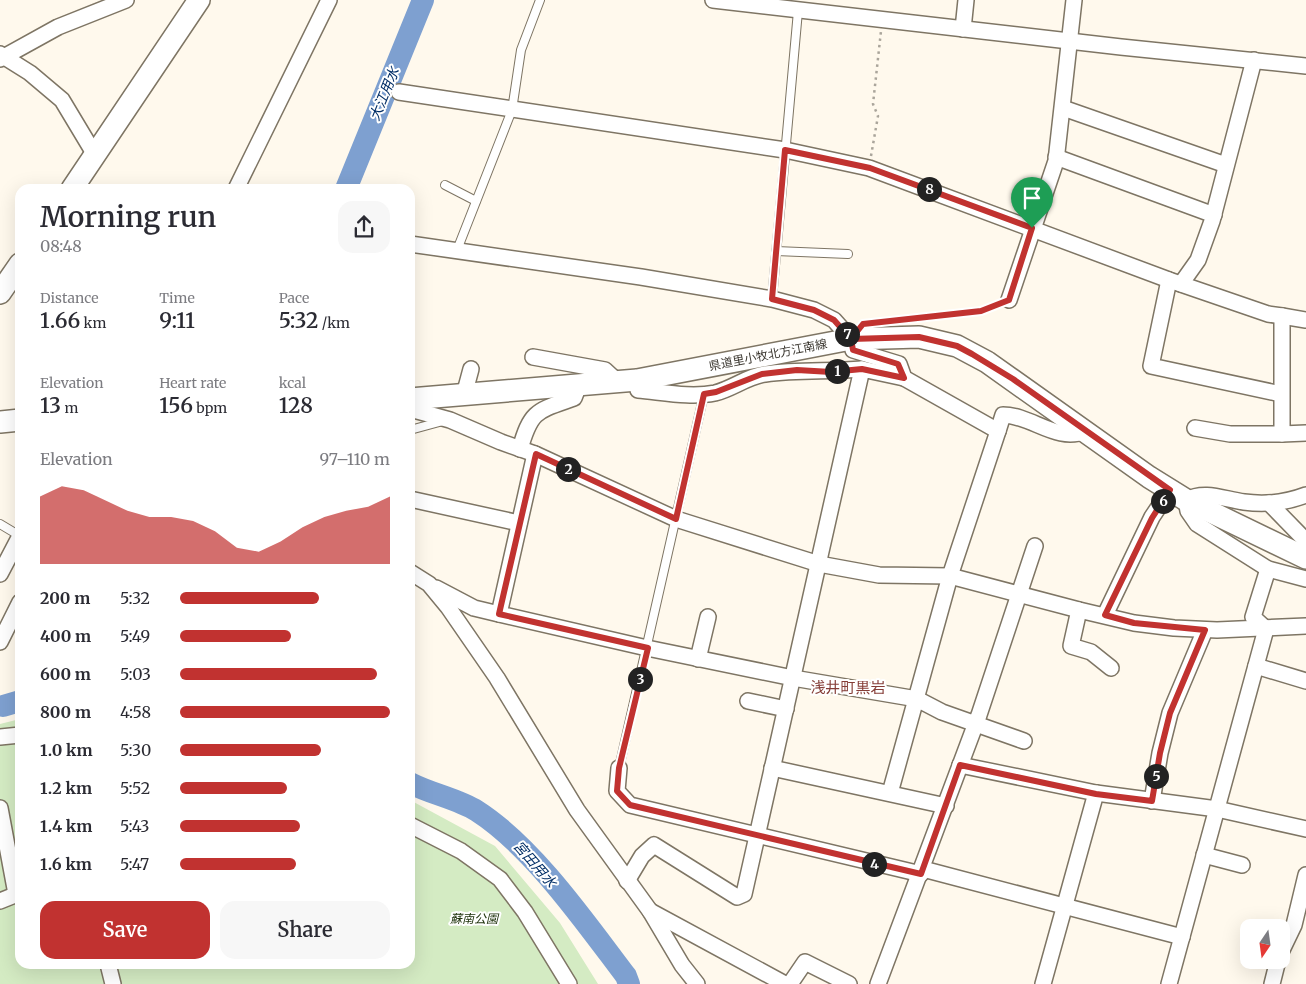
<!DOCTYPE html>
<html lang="en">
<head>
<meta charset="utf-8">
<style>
	body { margin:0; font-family:Merriweather,"Noto Sans JP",serif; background:#f7f7f7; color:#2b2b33; height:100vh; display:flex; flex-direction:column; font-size:19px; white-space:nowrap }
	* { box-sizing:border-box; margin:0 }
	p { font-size:16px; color:#7c7c81 }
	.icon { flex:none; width:28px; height:28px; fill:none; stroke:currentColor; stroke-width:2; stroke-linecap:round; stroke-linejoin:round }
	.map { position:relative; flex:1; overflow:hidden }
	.side { position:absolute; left:15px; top:184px; width:400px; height:785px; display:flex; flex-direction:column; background:#fff; border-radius:15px; box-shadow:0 5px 20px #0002 }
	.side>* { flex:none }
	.needle { width:32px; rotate:193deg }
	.fabs { position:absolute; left:1240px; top:919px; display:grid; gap:10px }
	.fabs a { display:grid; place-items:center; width:50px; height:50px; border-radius:10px; background:#fff; box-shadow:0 5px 20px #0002; font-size:25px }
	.pin { position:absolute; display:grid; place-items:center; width:42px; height:42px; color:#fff; margin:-51px -21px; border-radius:50% 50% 50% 0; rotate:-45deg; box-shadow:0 0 5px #0007 }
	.pin .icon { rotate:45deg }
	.km { position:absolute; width:25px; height:25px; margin:-12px; border-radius:50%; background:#222; color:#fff; font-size:14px; line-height:25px; text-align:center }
	.round { display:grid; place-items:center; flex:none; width:52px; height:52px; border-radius:15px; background:#f7f7f7 }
	.summary { display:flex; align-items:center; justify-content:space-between; height:85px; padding:0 25px }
	h1 { font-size:28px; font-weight:600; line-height:38px }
	.figures { display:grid; grid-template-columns:repeat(3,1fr); gap:8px; height:85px; padding:5px 25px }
	.figures div { display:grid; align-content:center }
	.figures b { font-size:21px; font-weight:600 }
	.figures small { font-size:14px; font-weight:400 }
	.figures p { font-size:14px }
	.chart { height:140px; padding:10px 25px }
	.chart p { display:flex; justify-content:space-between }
	.chart svg { width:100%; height:90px; margin-top:5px; fill:#c13230; opacity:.7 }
	.action { display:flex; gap:10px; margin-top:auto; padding:10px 25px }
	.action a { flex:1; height:58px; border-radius:15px; background:#c13230; color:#fff; font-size:20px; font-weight:600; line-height:58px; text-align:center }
	.action a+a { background:#f7f7f7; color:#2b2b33 }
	ul { padding:0 25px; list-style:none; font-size:16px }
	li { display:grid; grid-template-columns:80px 60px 1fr; align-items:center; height:38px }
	li i { height:12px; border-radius:6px; background:#c13230 }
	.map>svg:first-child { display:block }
	.green { fill:#d4ebc3 }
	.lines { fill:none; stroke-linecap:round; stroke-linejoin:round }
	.river { stroke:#7ea0d0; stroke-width:22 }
	.lane-casing { stroke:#7e7564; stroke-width:10 }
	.street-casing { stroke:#7e7564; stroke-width:18 }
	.secondary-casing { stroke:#7e7564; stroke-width:24 }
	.path { stroke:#aaa59b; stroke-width:2.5; stroke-dasharray:2.5 4; stroke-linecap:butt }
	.lane { stroke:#fff; stroke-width:8 }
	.street { stroke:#fff; stroke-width:15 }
	.secondary { stroke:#fff; stroke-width:21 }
	.route-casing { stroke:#fff; stroke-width:10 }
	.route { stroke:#c13230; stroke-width:6 }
	.labels { text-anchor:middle; stroke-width:4; stroke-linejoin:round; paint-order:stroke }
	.street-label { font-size:12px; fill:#3b3730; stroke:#fff }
	.park-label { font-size:12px; font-style:italic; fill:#21340e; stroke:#fff }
	.water-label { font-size:14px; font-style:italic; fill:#002d65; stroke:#fff }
	.quarter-label { font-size:15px; fill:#853d37; stroke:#fff }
</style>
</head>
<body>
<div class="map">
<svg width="1306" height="984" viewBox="0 0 1306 984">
	<rect width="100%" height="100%" fill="#fff9ed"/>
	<path class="green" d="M20,719V964H410V800L495,846L560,923L598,984H0V724Z"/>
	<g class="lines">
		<g class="river">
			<path d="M346,189L423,0"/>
			<path d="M3,706L20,701"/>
			<path d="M410,783C431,794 458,799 477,811C533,847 585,922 626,976L629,984"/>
		</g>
		<g class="lane-casing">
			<g id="lane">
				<path d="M445,185L476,201"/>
				<path d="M457,250L512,110L521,50L540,0"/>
				<path d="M776,251L848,254"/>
				<path d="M772,299L798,11"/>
				<path d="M410,430L443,421"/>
				<path d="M0,524L20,536"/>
				<path d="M619,768L704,394"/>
			</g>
		</g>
		<g class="street-casing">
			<g id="street">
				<path d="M713,0L1121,47L1306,66"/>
				<path d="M963,29L966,0"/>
				<path d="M0,54L30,73L62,100L95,155"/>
				<path d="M0,59L58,27L126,0"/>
				<path d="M399,92L785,150L869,168L1169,280L1268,314L1282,316V434L1306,433"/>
				<path d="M1063,108L1226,165"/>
				<path d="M1056,157L1214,215"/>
				<path d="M236,189L329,0"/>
				<path d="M410,244L641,277L772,299L814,310L834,320L851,339L853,350L899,364L904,378L998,431L950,576L890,793"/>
				<path d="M1169,280L1151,366L1281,394"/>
				<path d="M1181,284L1198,260L1212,221L1254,60"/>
				<path d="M1009,300L1056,161L1074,0"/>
				<path d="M1282,316L1306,320"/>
				<path d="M533,357L605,370L618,382"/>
				<path d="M637,380L638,390C662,392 691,398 715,393C732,389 748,376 765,374C798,369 830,372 862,369"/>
				<path d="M464,395L471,369"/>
				<path d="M410,409L450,420L501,442L535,454L676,519L819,564L879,575L950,576L1079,610L1134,623L1174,628L1217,630L1306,626"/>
				<path d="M1195,428L1230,434H1282"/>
				<path d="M998,431L1003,415C1031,415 1057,443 1085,431"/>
				<path d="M520,449C531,410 537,411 574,398L579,385"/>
				<path d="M535,454L499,614L647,648L793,678L917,699L942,712L1024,741"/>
				<path d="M1306,495C1285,503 1266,505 1244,502C1223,499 1205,490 1186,500L1188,511L1197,524L1268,569L1306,579"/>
				<path d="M410,499L519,523"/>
				<path d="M1269,503L1306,541"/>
				<path d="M410,572L429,584L448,607L497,678L577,810L650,911L682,965L697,984"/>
				<path d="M0,574L20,536"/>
				<path d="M436,588L474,608L499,614"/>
				<path d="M1079,610L1071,646L1091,652L1111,668"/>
				<path d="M1105,615L1152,517L1170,490"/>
				<path d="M0,642L20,602"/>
				<path d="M698,659L708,617"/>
				<path d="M1256,666L1306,681"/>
				<path d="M748,701L786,709"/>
				<path d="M0,737L20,735"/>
				<path d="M960,765L1096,793L1217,809L1306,829"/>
				<path d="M619,768L617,791L630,805L921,874"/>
				<path d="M772,768L946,806"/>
				<path d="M1152,801L1160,753L1170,713L1205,630"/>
				<path d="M0,808L16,894"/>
				<path d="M410,825L461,851L500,879L525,912L569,984"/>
				<path d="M1204,855L1242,865"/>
				<path d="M923,869L1182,937"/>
				<path d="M627,881L642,856L654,845L737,897L744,894L862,369L904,378"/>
				<path d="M0,901L20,893"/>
				<path d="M650,911L785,984"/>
				<path d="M1281,952L1294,925L1306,875"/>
				<path d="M108,964L113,984"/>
				<path d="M790,984L805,962L849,984"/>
				<path d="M878,984L979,715L1035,546"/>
				<path d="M1043,984L1096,793"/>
				<path d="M1169,984L1266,629L1253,617L1268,569"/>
				<path d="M1272,984L1278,960"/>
			</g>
		</g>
		<g class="secondary-casing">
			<g id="secondary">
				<path d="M72,189L199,0"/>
				<path d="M0,293L20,264"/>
				<path d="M410,399L637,380L851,339L919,337L957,346L987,362L1149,477L1186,500L1306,558"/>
				<path d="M0,422L20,420"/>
			</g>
		</g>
		<g class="path">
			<path d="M871,156L878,116L873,104L881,31"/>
			<path d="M908,319L981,311L998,304"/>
		</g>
		<use href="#lane" class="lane"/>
		<use href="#street" class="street"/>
		<use href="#secondary" class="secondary"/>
	</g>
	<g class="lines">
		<g class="route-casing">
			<path id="route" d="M1032,228L1009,300L981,311L863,324L851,339L853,350L898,364L904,378L862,369L831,372L797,370L762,374L716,392L704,394L676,519L536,454L499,614L648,648L619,768L617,791L630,805L921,874L960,765L1096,794L1152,801L1160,753L1170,713L1205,630L1134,623L1105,615L1152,518L1170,490L1013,379L972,354L957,346L919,337L851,339L834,320L814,310L772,299L785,150L870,168L1032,228"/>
		</g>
		<use href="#route" class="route"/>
	</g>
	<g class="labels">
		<g class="street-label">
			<text transform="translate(768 355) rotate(-11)" y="4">県道里小牧北方江南線</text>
		</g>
		<g class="park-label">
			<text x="474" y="923">蘇南公園</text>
		</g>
		<g class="water-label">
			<text transform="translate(384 94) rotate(-68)" y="5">大江用水</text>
			<text transform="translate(535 864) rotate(49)" y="5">宮田用水</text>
		</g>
		<g class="quarter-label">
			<text x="848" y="693">浅井町黒岩</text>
		</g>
	</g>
</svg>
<div class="fabs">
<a><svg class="needle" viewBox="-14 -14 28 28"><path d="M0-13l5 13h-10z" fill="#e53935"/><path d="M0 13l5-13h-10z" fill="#7c7c81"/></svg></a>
</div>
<div class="pin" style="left:1032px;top:228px;background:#1e9e55"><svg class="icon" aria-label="arrive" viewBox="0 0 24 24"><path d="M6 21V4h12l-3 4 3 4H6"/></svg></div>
<b class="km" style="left:837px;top:371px">1</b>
<b class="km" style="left:568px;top:469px">2</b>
<b class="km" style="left:640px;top:679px">3</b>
<b class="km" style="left:874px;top:864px">4</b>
<b class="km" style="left:1156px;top:776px">5</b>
<b class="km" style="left:1163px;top:501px">6</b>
<b class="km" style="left:847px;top:334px">7</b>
<b class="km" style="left:929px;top:189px">8</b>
<section class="side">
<div class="summary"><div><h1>Morning run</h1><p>08:48</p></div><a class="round"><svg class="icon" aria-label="share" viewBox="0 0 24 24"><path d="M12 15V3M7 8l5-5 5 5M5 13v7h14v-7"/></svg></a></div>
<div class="figures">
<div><p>Distance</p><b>1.66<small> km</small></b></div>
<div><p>Time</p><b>9:11</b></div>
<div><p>Pace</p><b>5:32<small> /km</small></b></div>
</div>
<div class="figures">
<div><p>Elevation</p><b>13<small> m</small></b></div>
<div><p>Heart rate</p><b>156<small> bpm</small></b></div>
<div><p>kcal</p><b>128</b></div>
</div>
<div class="chart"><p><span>Elevation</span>97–110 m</p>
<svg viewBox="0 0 160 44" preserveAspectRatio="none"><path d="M0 44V11L10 6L20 8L30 13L40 18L50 21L60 21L70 23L80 28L90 36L100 38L110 33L120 26L130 21L140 18L150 16L160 11V44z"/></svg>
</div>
<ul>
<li><b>200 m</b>5:32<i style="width:66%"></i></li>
<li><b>400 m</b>5:49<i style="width:53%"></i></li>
<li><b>600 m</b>5:03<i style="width:94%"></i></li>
<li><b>800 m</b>4:58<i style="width:100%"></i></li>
<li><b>1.0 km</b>5:30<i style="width:67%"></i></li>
<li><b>1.2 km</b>5:52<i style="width:51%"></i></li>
<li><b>1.4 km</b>5:43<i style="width:57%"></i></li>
<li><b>1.6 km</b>5:47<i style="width:55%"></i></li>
</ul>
<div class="action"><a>Save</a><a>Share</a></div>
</section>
</div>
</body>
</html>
